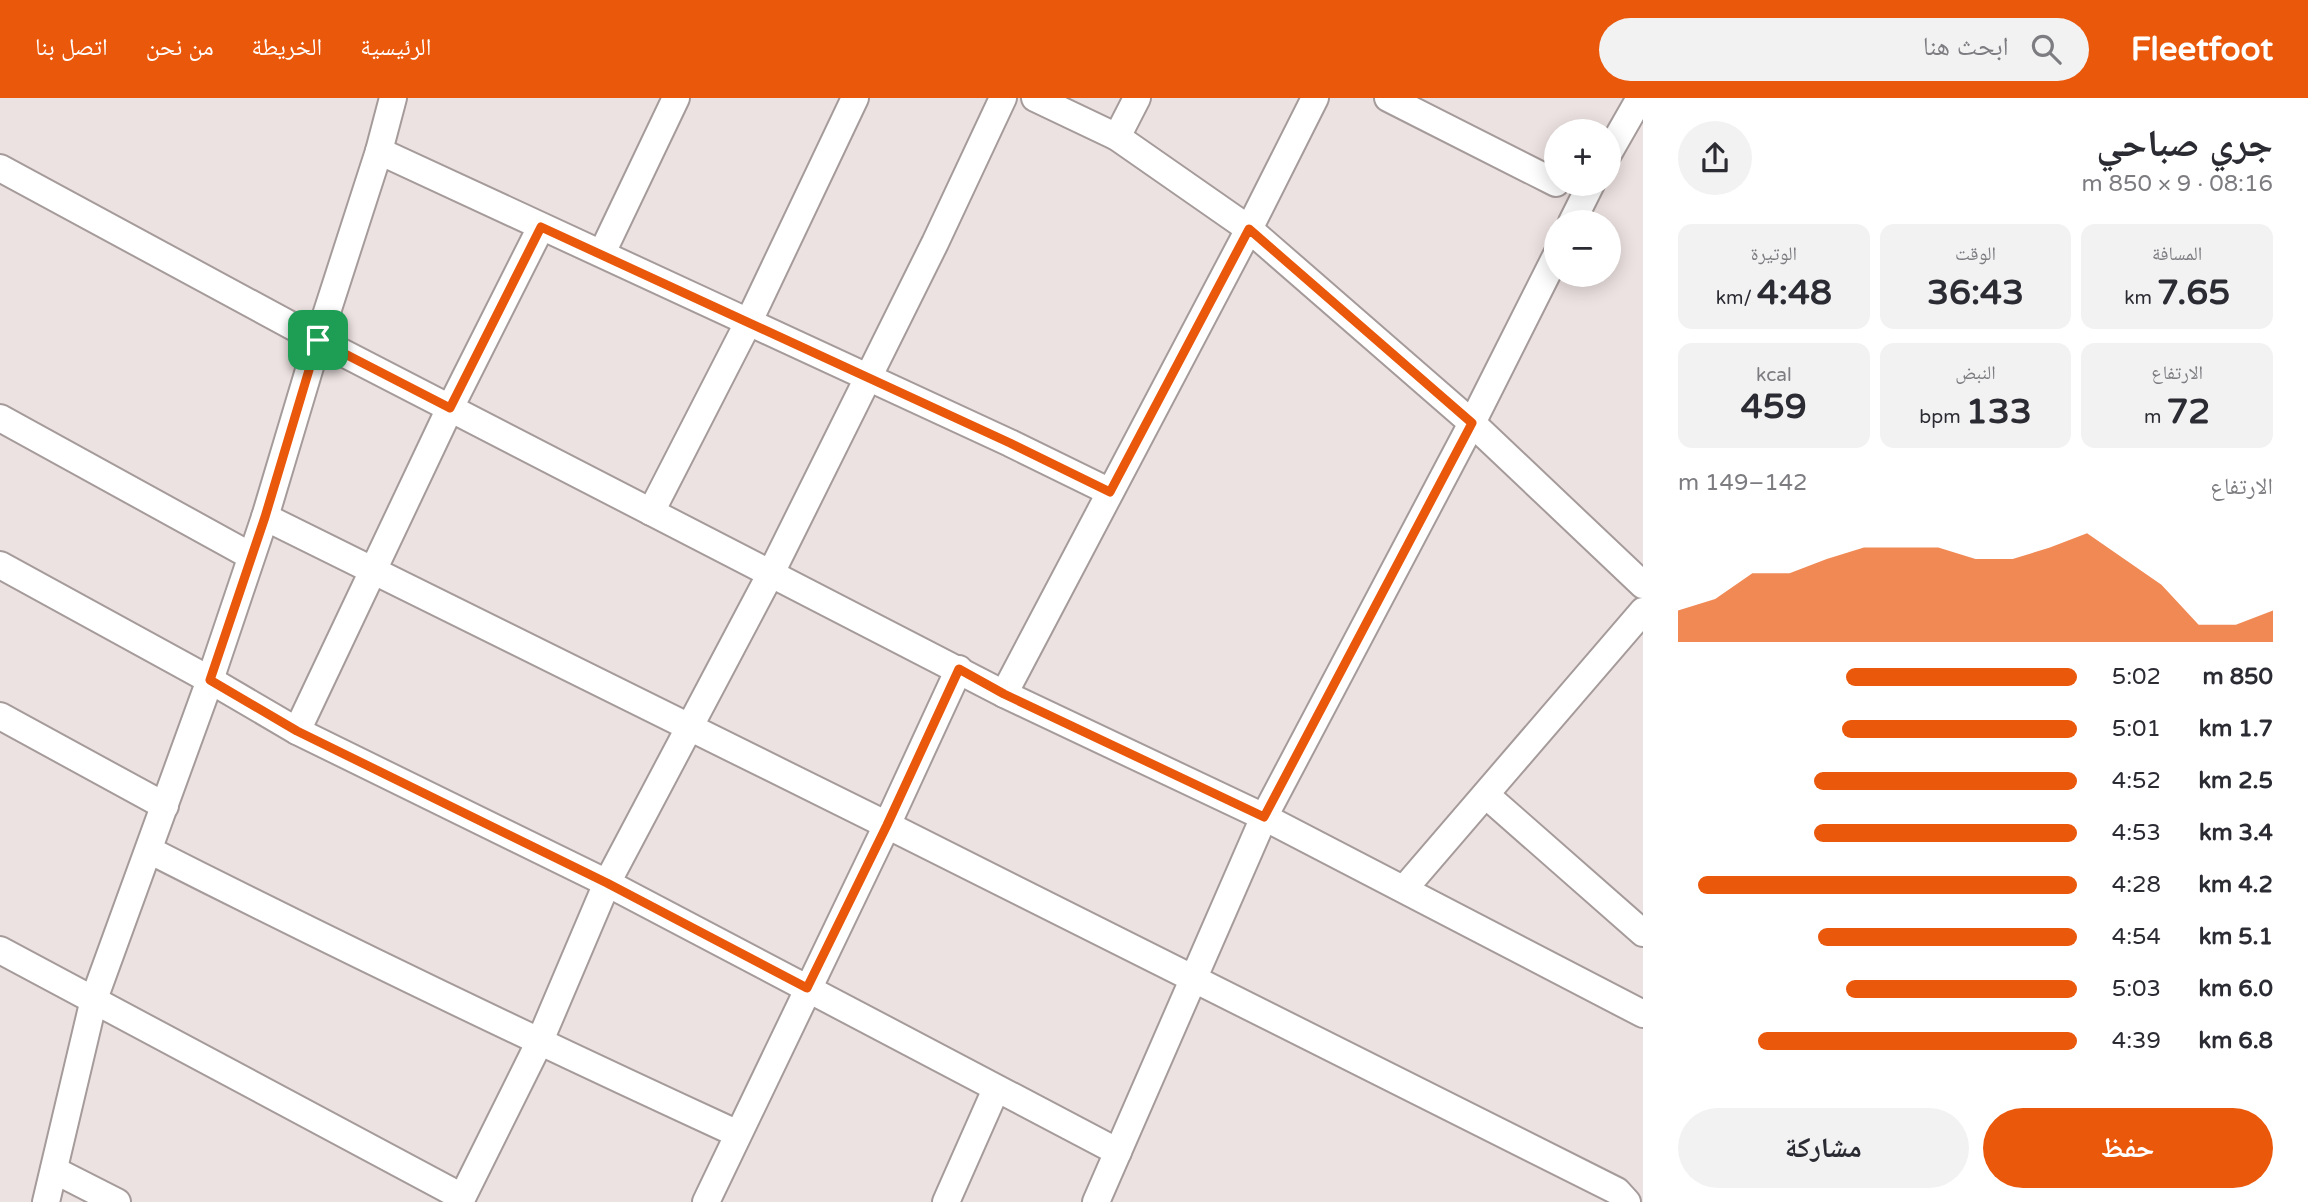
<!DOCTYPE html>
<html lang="ar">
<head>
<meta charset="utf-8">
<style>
	body { margin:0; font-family:"Varela Round","Noto Naskh Arabic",sans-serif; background:#f2f2f3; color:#2b2b33; direction:rtl; height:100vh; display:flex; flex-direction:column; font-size:26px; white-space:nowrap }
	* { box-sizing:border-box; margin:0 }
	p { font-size:23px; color:#7c7c81 }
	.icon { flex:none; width:38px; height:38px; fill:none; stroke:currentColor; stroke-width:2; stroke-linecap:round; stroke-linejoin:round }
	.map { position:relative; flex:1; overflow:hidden; direction:ltr }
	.panel { display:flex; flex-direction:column; background:#fff; width:665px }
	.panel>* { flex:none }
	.controls { position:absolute; left:1544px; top:21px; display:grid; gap:14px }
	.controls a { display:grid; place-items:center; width:77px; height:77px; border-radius:50%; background:#fff; box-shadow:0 4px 18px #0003; font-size:35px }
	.pin { position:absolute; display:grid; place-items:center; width:60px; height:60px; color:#fff; margin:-30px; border-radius:14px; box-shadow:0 4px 10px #0006 }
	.round { display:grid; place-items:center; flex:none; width:74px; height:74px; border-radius:37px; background:#f2f2f3 }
	.summary { display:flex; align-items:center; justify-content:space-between; height:119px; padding:0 35px }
	h1 { font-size:38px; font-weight:800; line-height:52px }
	.figures { display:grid; grid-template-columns:repeat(3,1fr); gap:10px; height:119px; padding:7px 35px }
	.figures div { display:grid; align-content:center; border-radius:14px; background:#f2f2f3; text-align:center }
	.figures b { font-size:35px; font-weight:800 }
	.figures small { font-size:19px; font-weight:400 }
	.figures p { font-size:19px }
	.chart { height:196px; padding:14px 35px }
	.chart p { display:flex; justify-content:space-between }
	.chart svg { width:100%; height:126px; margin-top:7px; fill:#ea580c; opacity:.7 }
	.action { display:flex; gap:14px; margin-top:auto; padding:14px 35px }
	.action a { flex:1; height:80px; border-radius:42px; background:#ea580c; color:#fff; font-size:28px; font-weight:800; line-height:80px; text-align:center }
	.action a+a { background:#f2f2f3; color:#2b2b33 }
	ul { padding:0 35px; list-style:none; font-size:23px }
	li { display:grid; grid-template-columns:112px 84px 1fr; align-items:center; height:52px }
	li i { height:18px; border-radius:9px; background:#ea580c }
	header { display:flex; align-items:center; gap:42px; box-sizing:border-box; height:98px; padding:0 35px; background:#ea580c; color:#fff }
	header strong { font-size:33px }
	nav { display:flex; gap:38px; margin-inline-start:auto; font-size:24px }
	.search { width:490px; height:63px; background:#f2f2f3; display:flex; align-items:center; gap:18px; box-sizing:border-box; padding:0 24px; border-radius:38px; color:#7c7c81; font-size:26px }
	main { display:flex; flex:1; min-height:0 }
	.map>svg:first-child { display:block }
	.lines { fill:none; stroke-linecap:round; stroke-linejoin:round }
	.minor-casing { stroke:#a59b9a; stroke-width:30 }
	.minor { stroke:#fff; stroke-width:26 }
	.route-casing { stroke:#fff; stroke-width:14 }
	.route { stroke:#ea580c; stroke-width:9 }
</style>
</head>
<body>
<header>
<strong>Fleetfoot</strong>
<div class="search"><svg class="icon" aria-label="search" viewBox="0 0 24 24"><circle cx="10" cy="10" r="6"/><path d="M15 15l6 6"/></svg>ابحث هنا</div>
<nav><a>الرئيسية</a><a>الخريطة</a><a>من نحن</a><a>اتصل بنا</a></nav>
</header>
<main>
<section class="panel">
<div class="summary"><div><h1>جري صباحي</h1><p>08:16 · 9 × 850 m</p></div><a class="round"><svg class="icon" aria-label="share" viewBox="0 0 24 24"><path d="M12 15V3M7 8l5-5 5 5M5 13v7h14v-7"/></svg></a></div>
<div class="figures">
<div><p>المسافة</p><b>7.65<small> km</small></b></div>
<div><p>الوقت</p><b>36:43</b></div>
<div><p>الوتيرة</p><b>4:48<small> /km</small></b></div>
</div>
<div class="figures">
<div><p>الارتفاع</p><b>72<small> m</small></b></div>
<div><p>النبض</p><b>133<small> bpm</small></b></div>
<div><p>kcal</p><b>459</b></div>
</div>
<div class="chart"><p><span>الارتفاع</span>142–149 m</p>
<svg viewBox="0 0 160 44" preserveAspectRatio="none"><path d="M0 44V33L10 29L20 20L30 20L40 15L50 11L60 11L70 11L80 15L90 15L100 11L110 6L120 15L130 24L140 38L150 38L160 33V44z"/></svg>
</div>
<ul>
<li><b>850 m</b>5:02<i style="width:58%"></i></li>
<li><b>1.7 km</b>5:01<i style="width:59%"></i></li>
<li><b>2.5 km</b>4:52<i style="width:66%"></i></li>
<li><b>3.4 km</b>4:53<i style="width:66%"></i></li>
<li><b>4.2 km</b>4:28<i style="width:95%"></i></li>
<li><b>5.1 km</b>4:54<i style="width:65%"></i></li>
<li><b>6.0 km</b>5:03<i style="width:58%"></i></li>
<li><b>6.8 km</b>4:39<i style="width:80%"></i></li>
</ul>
<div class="action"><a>حفظ</a><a>مشاركة</a></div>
</section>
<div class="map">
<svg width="1643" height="1104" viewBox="0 0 1643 1104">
	<rect width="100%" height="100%" fill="#ede2e2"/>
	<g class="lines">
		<g class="minor-casing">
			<g id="minor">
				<path d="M1035,0L1117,39L1249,131L1472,325L1643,487"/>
				<path d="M1388,0L1556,85"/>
				<path d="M1117,39L1137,0"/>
				<path d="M379,53L1010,345L1110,394"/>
				<path d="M1608,56L1640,0"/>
				<path d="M0,70L318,242L1004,596L1264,719L1643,916"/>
				<path d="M1572,124L1591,86"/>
				<path d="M602,155L676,0"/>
				<path d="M0,320L251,458"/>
				<path d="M651,414L749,223L855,0"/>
				<path d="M265,419L887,727L1617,1093L1627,1104"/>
				<path d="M0,467L210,582L297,633L607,785L1118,1054"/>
				<path d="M1004,596L1249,131L1315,0"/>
				<path d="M0,618L165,708"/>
				<path d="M297,633L450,310L541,129"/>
				<path d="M1486,697L1643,835"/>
				<path d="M149,752C344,851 540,945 738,1036"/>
				<path d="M1404,791L1643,513"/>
				<path d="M0,852L462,1099"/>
				<path d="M54,1072L117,1104"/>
				<path d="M46,1104L94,901L210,582L265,419L318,242L379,53L393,0"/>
				<path d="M460,1104L539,945L607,785L771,475L935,145L1003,0"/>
				<path d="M706,1104L887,727L959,571"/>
				<path d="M946,1104L996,991"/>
				<path d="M1096,1104L1264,719L1472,325L1556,158"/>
			</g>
		</g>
		<use href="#minor" class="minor"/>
	</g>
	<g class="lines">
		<g class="route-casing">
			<path id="route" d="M541,129L1010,345L1110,394L1249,131L1472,325L1264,719L1004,596L959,571L887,727L807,890L607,785L297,633L210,582L265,419L318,242L450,310Z"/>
		</g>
		<use href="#route" class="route"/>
	</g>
</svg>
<div class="controls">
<a>+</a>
<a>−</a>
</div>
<div class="pin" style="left:318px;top:242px;background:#1e9e55"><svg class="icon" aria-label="arrive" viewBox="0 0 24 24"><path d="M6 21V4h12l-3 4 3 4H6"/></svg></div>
</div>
</main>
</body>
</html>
